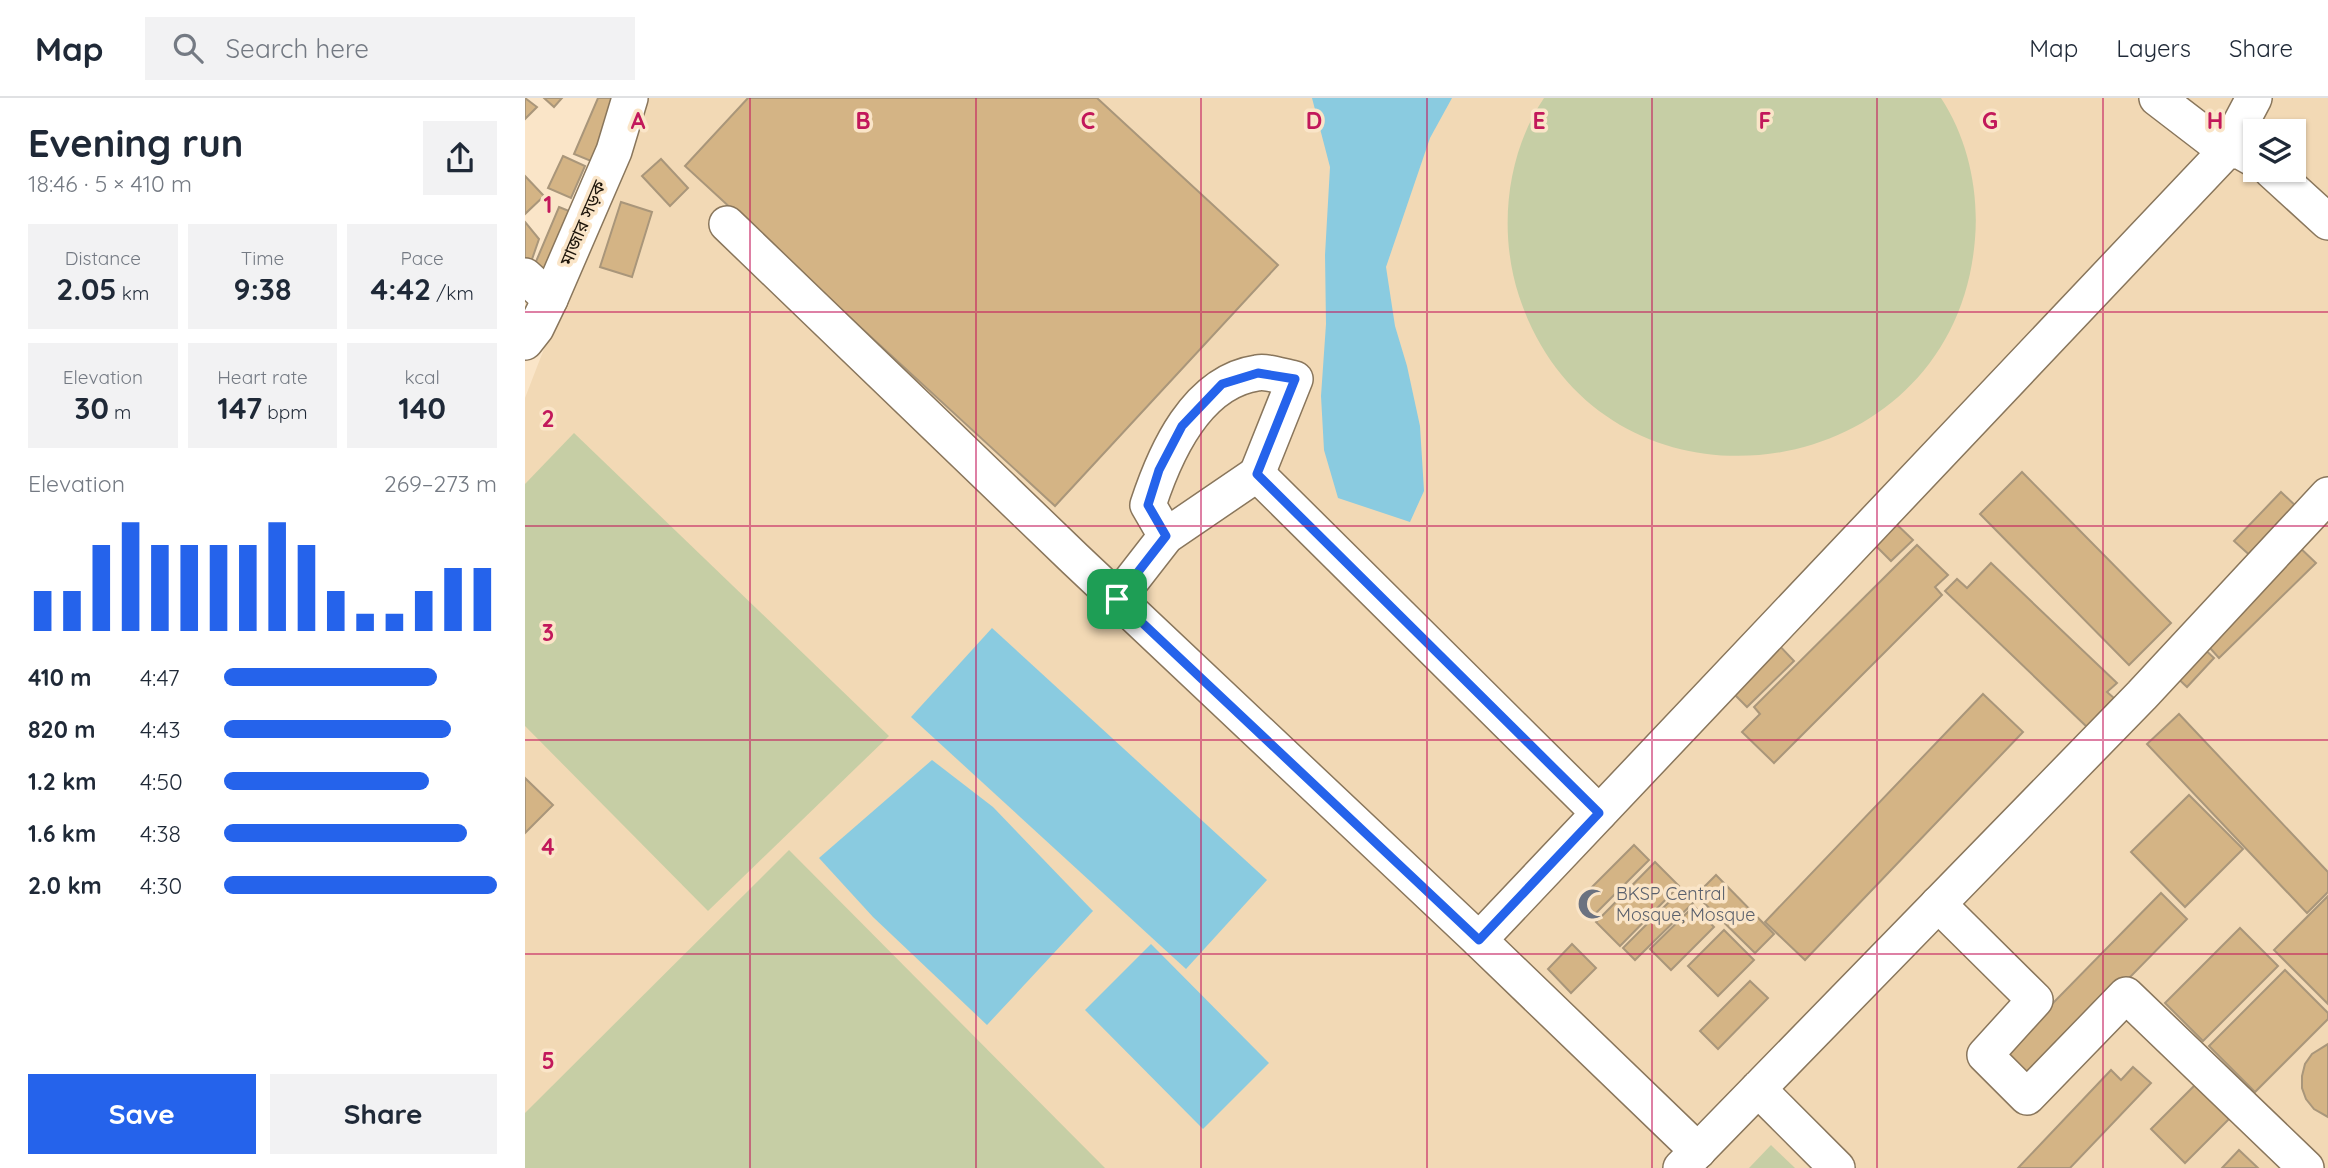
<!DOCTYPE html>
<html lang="en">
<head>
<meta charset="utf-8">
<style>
	body { margin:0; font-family:Quicksand,"Noto Sans Bengali",sans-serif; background:#f2f2f3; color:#1f2937; height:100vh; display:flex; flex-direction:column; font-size:26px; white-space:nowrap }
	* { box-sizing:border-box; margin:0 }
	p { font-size:23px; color:#747a83 }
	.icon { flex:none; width:38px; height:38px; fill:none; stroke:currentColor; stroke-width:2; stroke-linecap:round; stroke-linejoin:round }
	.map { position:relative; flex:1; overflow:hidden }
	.sheet { display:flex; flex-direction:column; background:#fff; width:525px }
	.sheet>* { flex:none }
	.fabs { position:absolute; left:1718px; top:21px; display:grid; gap:14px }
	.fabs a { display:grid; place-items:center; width:63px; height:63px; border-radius:0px; background:#fff; box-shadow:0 2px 5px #0004; font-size:35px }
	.pin { position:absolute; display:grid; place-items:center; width:60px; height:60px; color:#fff; margin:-30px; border-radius:14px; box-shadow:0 4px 10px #0006 }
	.round { display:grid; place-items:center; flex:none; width:74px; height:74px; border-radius:0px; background:#f2f2f3 }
	.headline { display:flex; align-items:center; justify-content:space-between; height:119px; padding:0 28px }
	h1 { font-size:38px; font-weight:800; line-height:52px }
	.metrics { display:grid; grid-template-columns:repeat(3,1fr); gap:10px; height:119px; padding:7px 28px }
	.metrics div { display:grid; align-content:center; border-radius:0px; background:#f2f2f3; text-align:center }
	.metrics b { font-size:30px; font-weight:800 }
	.metrics small { font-size:19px; font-weight:400 }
	.metrics p { font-size:19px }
	.chart { height:196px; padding:14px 28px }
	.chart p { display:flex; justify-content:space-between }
	.chart svg { width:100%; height:126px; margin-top:7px; stroke:#2563eb; stroke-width:6 }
	.primary-button { display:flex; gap:14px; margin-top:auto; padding:14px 28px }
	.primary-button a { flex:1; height:80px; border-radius:0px; background:#2563eb; color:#fff; font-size:28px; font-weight:800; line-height:80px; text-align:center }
	.primary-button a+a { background:#f2f2f3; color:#1f2937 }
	ul { padding:0 28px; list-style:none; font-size:23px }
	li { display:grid; grid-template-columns:112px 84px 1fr; align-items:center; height:52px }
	li i { height:18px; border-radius:9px; background:#2563eb }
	header { display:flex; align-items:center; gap:42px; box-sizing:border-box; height:98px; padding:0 35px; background:#fff; border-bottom:2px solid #e0e1e3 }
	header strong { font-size:33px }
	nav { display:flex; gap:38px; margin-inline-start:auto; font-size:24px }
	.search { width:490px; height:63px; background:#f2f2f3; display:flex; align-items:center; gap:18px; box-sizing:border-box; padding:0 24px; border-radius:0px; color:#747a83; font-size:26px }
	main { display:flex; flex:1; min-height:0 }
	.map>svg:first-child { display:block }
	.built { fill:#f2d9b5; fill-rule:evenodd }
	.green { fill:#c6cea5 }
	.water { fill:#8acbe0 }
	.building { fill:#d4b485; stroke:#a9967a; stroke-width:2 }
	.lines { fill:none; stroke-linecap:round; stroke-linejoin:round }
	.minor-casing { stroke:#89765c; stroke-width:38 }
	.minor { stroke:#fff; stroke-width:35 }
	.route-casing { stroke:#fff; stroke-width:14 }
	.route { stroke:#2563eb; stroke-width:9 }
	.grid { fill:none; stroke:#c2185b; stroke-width:2; stroke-opacity:0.55 }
	.labels { text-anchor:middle; stroke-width:7; stroke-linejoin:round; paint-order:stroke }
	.street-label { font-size:18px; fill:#1c140a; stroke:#fae5c8 }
	.worship-label { font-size:18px; fill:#5b616d; stroke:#fae5c8; text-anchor:start }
	.grid-label { font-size:23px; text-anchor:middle; font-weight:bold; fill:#c2185b; stroke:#fae5c8; stroke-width:7; stroke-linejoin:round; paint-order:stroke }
</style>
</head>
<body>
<header>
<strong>Map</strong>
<div class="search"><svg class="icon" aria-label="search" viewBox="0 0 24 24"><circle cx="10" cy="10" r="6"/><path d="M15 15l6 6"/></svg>Search here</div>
<nav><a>Map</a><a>Layers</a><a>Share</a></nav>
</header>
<main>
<section class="sheet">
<div class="headline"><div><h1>Evening run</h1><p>18:46 · 5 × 410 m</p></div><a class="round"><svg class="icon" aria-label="share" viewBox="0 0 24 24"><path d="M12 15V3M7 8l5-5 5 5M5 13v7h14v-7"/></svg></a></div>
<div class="metrics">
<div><p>Distance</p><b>2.05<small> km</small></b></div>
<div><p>Time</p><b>9:38</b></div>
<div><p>Pace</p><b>4:42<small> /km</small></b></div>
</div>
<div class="metrics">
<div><p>Elevation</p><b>30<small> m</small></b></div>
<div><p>Heart rate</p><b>147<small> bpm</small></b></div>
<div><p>kcal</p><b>140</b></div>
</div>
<div class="chart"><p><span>Elevation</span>269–273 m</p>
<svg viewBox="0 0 160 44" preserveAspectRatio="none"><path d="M5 44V30M15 44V30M25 44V14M35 44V6M45 44V14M55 44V14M65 44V14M75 44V14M85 44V6M95 44V14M105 44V30M115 44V38M125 44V38M135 44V30M145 44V22M155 44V22"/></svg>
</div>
<ul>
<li><b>410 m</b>4:47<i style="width:78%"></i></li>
<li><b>820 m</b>4:43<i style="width:83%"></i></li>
<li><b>1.2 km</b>4:50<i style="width:75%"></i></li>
<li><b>1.6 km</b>4:38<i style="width:89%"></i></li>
<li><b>2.0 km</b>4:30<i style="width:100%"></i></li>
</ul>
<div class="primary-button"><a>Save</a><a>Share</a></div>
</section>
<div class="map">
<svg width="1803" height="1070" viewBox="0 0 1803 1070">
	<rect width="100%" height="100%" fill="#fae5c8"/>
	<path class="built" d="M116,0H1803V1070H0V300ZM1731,33H1769V72H1731Z"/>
	<g class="green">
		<path d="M1019,0H1416C1443,41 1454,93 1450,141C1430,395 1074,441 994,198C973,134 981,56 1019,0Z"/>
		<path d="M49,335L364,638L183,813L0,628V386Z"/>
		<path d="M264,752L580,1070H0V1015Z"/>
		<path d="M1246,1047L1270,1070H1224Z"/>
	</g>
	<g class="water">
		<path d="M787,0H927L905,40L861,169L870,228L882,268L895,328L899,393L885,424L813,400L799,352L796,298L801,226L800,157L805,69Z"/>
		<path d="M467,530L742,782L661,871L386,619Z"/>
		<path d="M407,662L468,709L568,813L462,927L348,819L294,760Z"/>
		<path d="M626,846L744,965L678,1031L560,912Z"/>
	</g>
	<g class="building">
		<path d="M0,0L12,9L0,21Z"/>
		<path d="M19,0H37L29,9Z"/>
		<path d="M73,0H92L66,63L49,56Z"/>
		<path d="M223,0H572L753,167L530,408L160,68Z"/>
		<path d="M38,58L60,68L46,100L23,90Z"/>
		<path d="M136,61L163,90L145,108L117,78Z"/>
		<path d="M0,78L19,98L0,116Z"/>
		<path d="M96,104L127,114L107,179L75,169Z"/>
		<path d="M34,109L49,115L22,180L7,173Z"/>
		<path d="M0,124L14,141L4,170L0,166Z"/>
		<path d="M1497,374L1646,525L1604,567L1455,416Z"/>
		<path d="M1756,394L1775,412L1729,461L1709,443Z"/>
		<path d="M1364,419L1388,442L1366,463L1343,440Z"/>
		<path d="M1771,446L1791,465L1694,560L1676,540Z"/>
		<path d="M1392,447L1423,477L1410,489L1417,497L1249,665L1217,634L1235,616L1229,609Z"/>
		<path d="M1466,465L1592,585L1582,594L1589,600L1562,629L1420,493L1432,481L1442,490Z"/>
		<path d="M1251,544L1269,563L1222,609L1204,591Z"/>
		<path d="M1673,545L1689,560L1662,589L1646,574Z"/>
		<path d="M1458,596L1498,634L1280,862L1240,824Z"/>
		<path d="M1654,616L1803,774V794L1782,815L1622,646Z"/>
		<path d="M0,680L28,707L0,735Z"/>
		<path d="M1664,697L1718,751L1660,809L1606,754Z"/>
		<path d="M1109,747L1124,762L1070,816L1055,801Z"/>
		<path d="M1130,764L1154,788L1095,848L1071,824Z"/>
		<path d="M1191,777L1249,836L1230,855L1171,797Z"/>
		<path d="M1156,792L1168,805L1110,862L1098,850Z"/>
		<path d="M1636,795L1662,821L1504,982L1478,956Z"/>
		<path d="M1803,798V906L1749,852Z"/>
		<path d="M1169,808L1189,829L1146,872L1125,851Z"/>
		<path d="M1715,830L1753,868L1678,943L1640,905Z"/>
		<path d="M1199,832L1229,862L1193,898L1163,868Z"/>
		<path d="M1047,846L1071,870L1046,895L1023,871Z"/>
		<path d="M1760,872L1803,915V921L1730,994L1684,948Z"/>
		<path d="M1225,883L1243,900L1193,951L1175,933Z"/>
		<path d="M1803,946V1019L1789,1011L1781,1001L1777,990V978L1780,966L1787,956Z"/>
		<path d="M1608,969L1626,985L1545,1070H1493L1586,972L1596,982Z"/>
		<path d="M1670,987L1704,1021L1660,1065L1626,1031Z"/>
		<path d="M1714,1052L1733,1070H1697Z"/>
	</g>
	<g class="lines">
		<g class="minor-casing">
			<g id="minor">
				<path d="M1632,0L1701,53L1729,0"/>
				<path d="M1746,72L1803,124"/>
				<path d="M202,126L550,461L954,842L1173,1053"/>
				<path d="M0,178L25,201"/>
				<path d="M0,244L11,230L25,201L89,53L105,0"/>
				<path d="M641,438L623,407C640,355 671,284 732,275C743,273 758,279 770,281L732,376"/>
				<path d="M592,501L641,438L732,376L1074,715"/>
				<path d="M1413,806L1510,902L1460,957L1502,999L1601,897L1781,1070"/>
				<path d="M954,842L1701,53H1715L1731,62"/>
				<path d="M1233,991L1312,1070"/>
				<path d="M1156,1070L1617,597L1803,397"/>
			</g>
		</g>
		<use href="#minor" class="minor"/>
	</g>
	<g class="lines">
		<g class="route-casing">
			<path id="route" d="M733,275L770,281L732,376L1074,715L954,842L592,501L641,438L623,407L634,372L657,328L697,286Z"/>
		</g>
		<use href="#route" class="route"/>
	</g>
	<path class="grid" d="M225,0V1070M451,0V1070M676,0V1070M902,0V1070M1127,0V1070M1352,0V1070M1578,0V1070M0,214H1803M0,428H1803M0,642H1803M0,856H1803"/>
	<defs>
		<g id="mosque-bare" transform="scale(2.415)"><path d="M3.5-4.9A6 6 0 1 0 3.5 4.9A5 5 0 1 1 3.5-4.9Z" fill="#6b7280" stroke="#fae5c8" stroke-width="2.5" paint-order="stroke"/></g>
	</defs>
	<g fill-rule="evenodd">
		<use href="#mosque-bare" x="1068" y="806"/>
	</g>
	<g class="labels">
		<g class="street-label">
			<text transform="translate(58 125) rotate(-67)" y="6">মাজার সড়ক</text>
		</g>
		<g class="worship-label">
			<text x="1091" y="802">BKSP Central<tspan x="1091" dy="21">Mosque, Mosque</tspan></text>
		</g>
	</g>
	<g class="grid-label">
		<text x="113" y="31">A</text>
		<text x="338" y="31">B</text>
		<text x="563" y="31">C</text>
		<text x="789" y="31">D</text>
		<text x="1014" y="31">E</text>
		<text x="1240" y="31">F</text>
		<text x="1465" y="31">G</text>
		<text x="1690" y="31">H</text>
		<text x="23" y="115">1</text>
		<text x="23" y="329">2</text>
		<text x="23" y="543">3</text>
		<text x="23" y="757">4</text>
		<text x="23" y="971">5</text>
	</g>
</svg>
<div class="fabs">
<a><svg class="icon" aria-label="layers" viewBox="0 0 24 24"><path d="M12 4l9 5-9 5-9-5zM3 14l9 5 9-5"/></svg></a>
</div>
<div class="pin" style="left:592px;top:501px;background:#1e9e55"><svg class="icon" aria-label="arrive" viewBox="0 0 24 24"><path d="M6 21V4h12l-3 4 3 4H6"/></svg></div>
</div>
</main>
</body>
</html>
